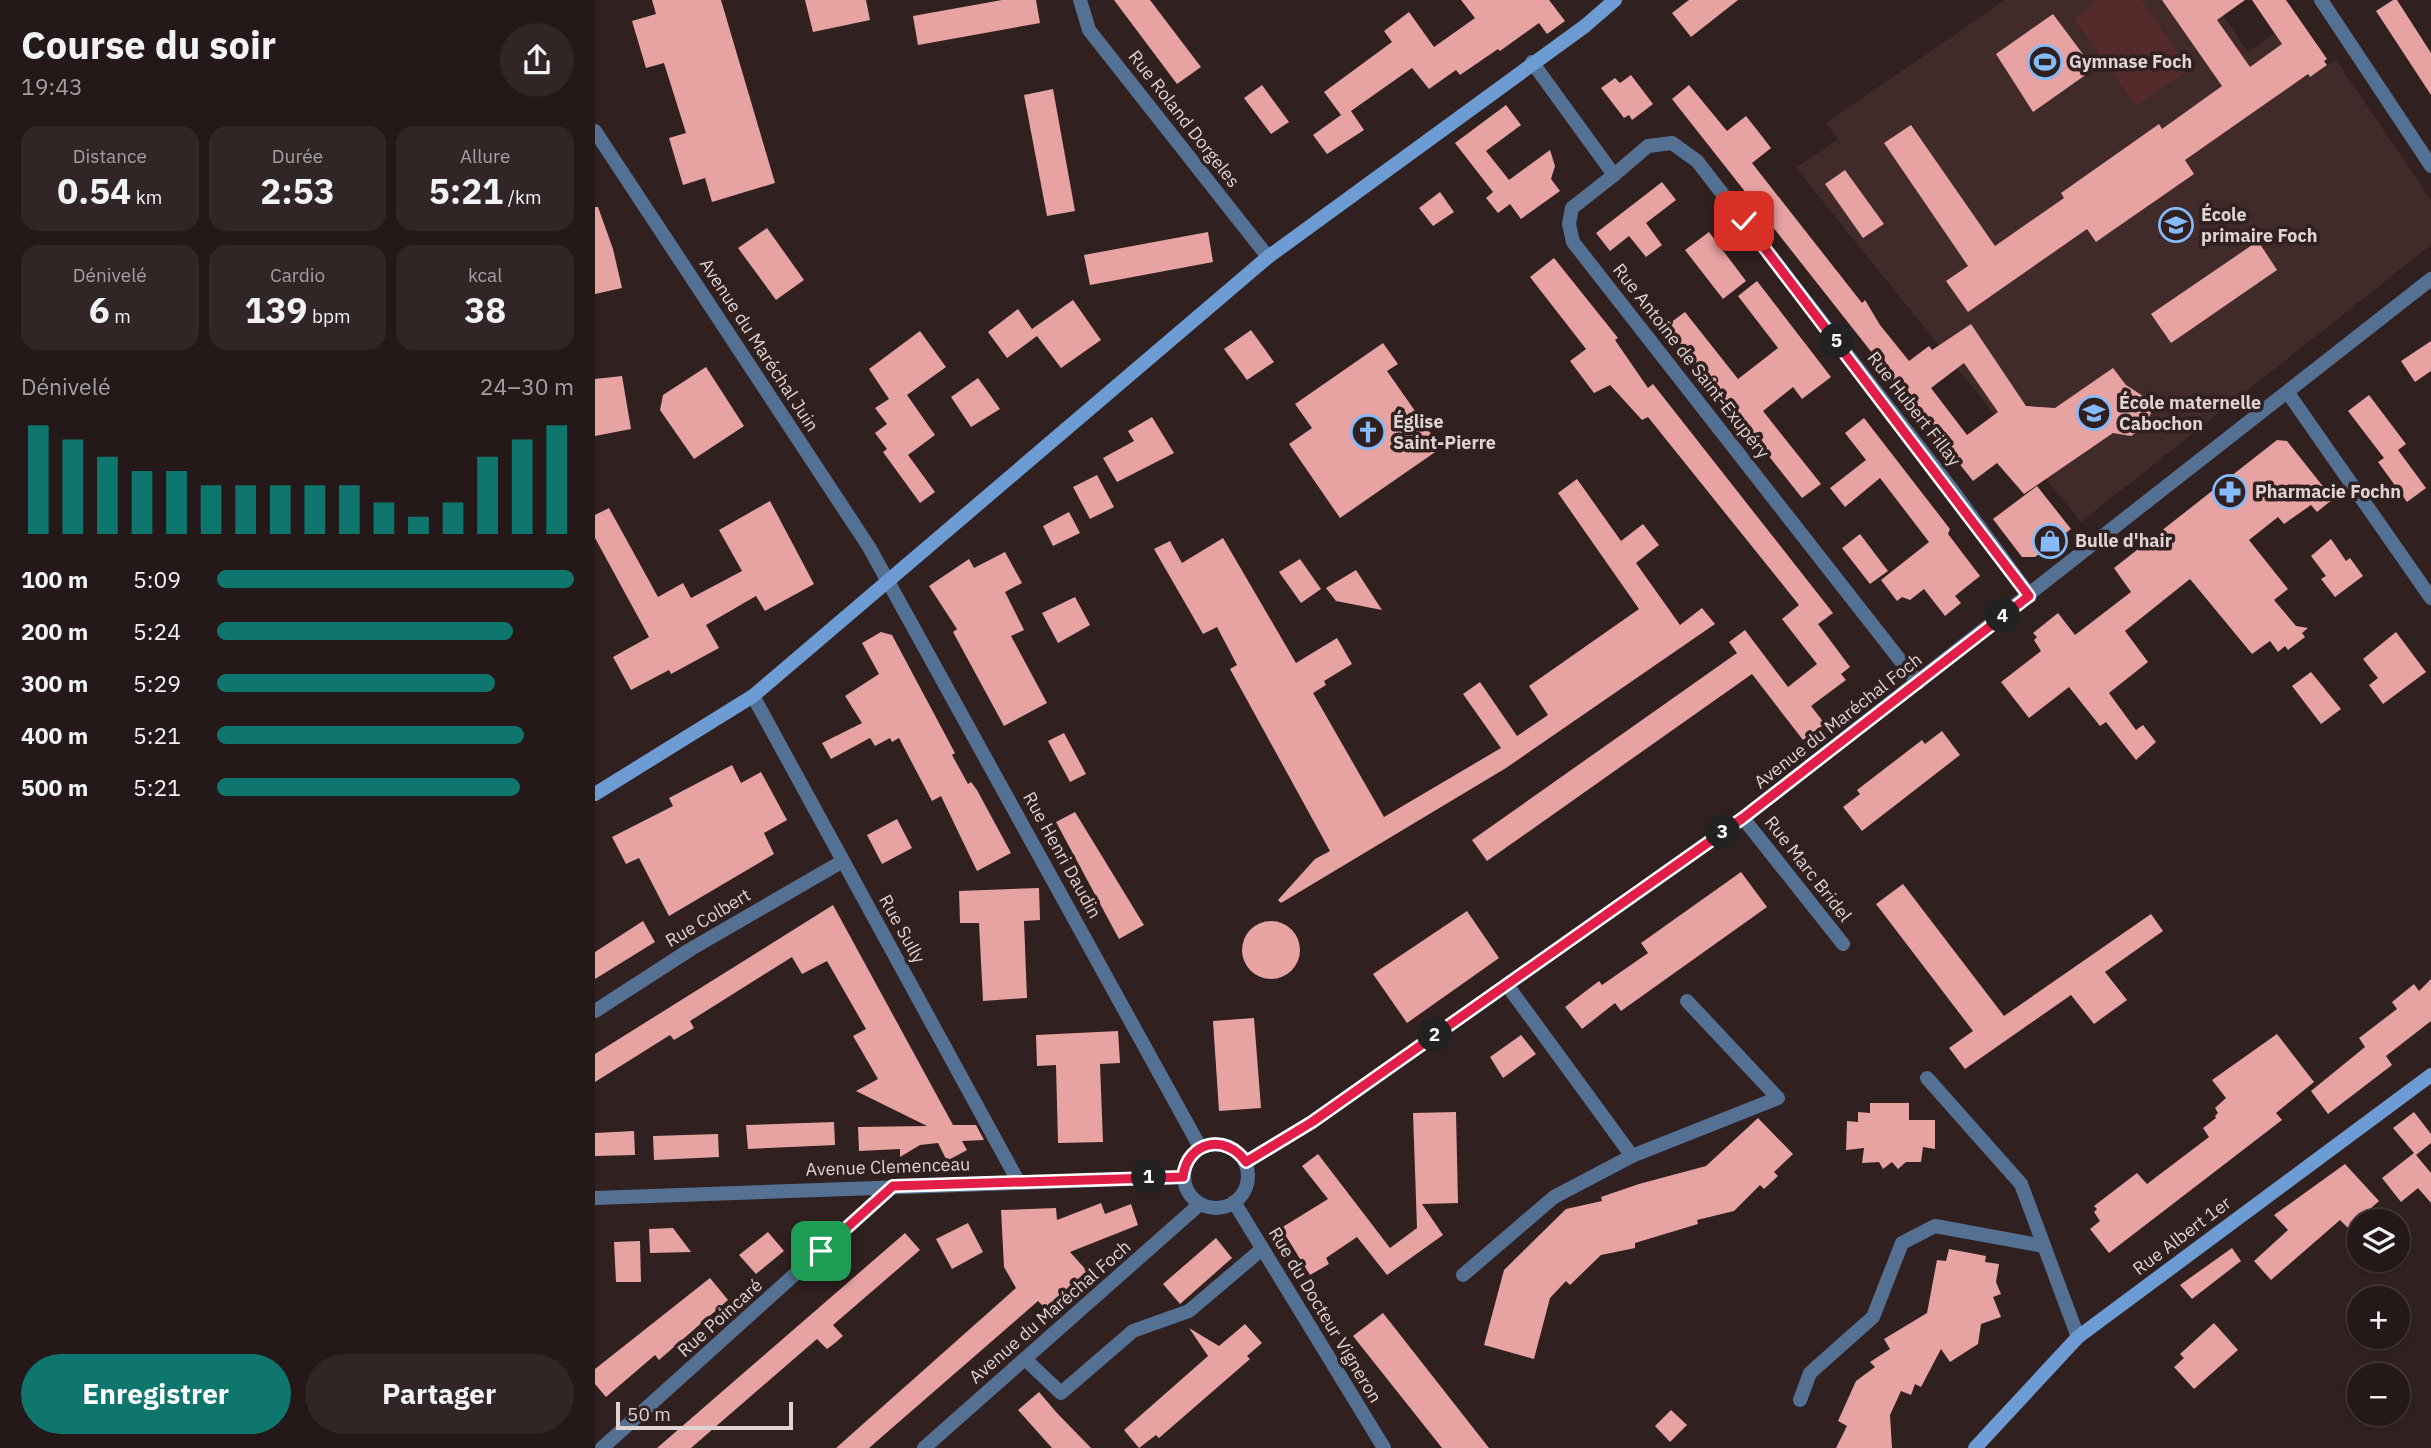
<!DOCTYPE html>
<html lang="fr">
<head>
<meta charset="utf-8">
<style>
	body { margin:0; font-family:"IBM Plex Sans",sans-serif; background:#312525; color:#f1f3f6; height:100vh; display:flex; flex-direction:column; font-size:26px; white-space:nowrap }
	* { box-sizing:border-box; margin:0 }
	p { font-size:23px; color:#a3a0a2 }
	.icon { flex:none; width:38px; height:38px; fill:none; stroke:currentColor; stroke-width:2; stroke-linecap:round; stroke-linejoin:round }
	.map { position:relative; flex:1; overflow:hidden }
	.panel { display:flex; flex-direction:column; background:#251818; width:595px }
	.panel>* { flex:none }
	.tools { position:absolute; left:1752px; top:1209px; display:grid; gap:14px }
	.tools a { display:grid; place-items:center; width:63px; height:63px; border-radius:50%; background:#251818; box-shadow:0 2px 5px #0004,0 0 0 2px #423737; font-size:35px }
	.scale { position:absolute; left:21px; bottom:18px; width:177px; box-sizing:border-box; padding-left:7px; border:4px solid #dfd3d3; border-top:0; font-size:19px; line-height:24px; white-space:nowrap; color:#dfd3d3; -webkit-text-stroke:5px #312020; paint-order:stroke }
	.pin { position:absolute; display:grid; place-items:center; width:60px; height:60px; color:#fff; margin:-30px; border-radius:14px; box-shadow:0 4px 10px #0006 }
	.km { position:absolute; width:35px; height:35px; margin:-18px; border-radius:50%; background:#222; color:#fff; font-size:19px; line-height:35px; text-align:center }
	.round { display:grid; place-items:center; flex:none; width:74px; height:74px; border-radius:37px; background:#312525 }
	.headline { display:flex; align-items:center; justify-content:space-between; height:119px; padding:0 21px }
	h1 { font-size:38px; font-weight:800; line-height:52px }
	.figures { display:grid; grid-template-columns:repeat(3,1fr); gap:10px; height:119px; padding:7px 21px }
	.figures div { display:grid; align-content:center; border-radius:18px; background:#312525; text-align:center }
	.figures b { font-size:35px; font-weight:800 }
	.figures small { font-size:19px; font-weight:400 }
	.figures p { font-size:19px }
	.chart { height:196px; padding:14px 21px }
	.chart p { display:flex; justify-content:space-between }
	.chart svg { width:100%; height:126px; margin-top:7px; stroke:#0f766e; stroke-width:6 }
	.primary-button { display:flex; gap:14px; margin-top:auto; padding:14px 21px }
	.primary-button a { flex:1; height:80px; border-radius:42px; background:#0f766e; color:#fff; font-size:28px; font-weight:800; line-height:80px; text-align:center }
	.primary-button a+a { background:#312525; color:#f1f3f6 }
	ul { padding:0 21px; list-style:none; font-size:23px }
	li { display:grid; grid-template-columns:112px 84px 1fr; align-items:center; height:52px }
	li i { height:18px; border-radius:9px; background:#0f766e }
	main { display:flex; flex:1; min-height:0 }
	.map>svg:first-child { display:block }
	.built { fill:#412a2a }
	.green { fill:#552a2b }
	.building { fill:#e7a2a2; fill-rule:evenodd }
	.lines { fill:none; stroke-linecap:round; stroke-linejoin:round }
	.lane { stroke:#547194; stroke-width:14 }
	.street { stroke:#547194; stroke-width:14 }
	.secondary { stroke:#6d9cd4; stroke-width:14 }
	.route-casing { stroke:#fff; stroke-width:14 }
	.route { stroke:#e11d48; stroke-width:9 }
	.labels { text-anchor:middle; stroke-width:7; stroke-linejoin:round; paint-order:stroke }
	.poi-label { font-size:18px; font-weight:bold; fill:#dfd3d3; stroke:#312020; text-anchor:start }
	.street-label { font-size:18px; fill:#dfd3d3; stroke:#312020 }
</style>
</head>
<body>
<main>
<section class="panel">
<div class="headline"><div><h1>Course du soir</h1><p>19:43</p></div><a class="round"><svg class="icon" aria-label="share" viewBox="0 0 24 24"><path d="M12 15V3M7 8l5-5 5 5M5 13v7h14v-7"/></svg></a></div>
<div class="figures">
<div><p>Distance</p><b>0.54<small> km</small></b></div>
<div><p>Durée</p><b>2:53</b></div>
<div><p>Allure</p><b>5:21<small> /km</small></b></div>
</div>
<div class="figures">
<div><p>Dénivelé</p><b>6<small> m</small></b></div>
<div><p>Cardio</p><b>139<small> bpm</small></b></div>
<div><p>kcal</p><b>38</b></div>
</div>
<div class="chart"><p><span>Dénivelé</span>24–30 m</p>
<svg viewBox="0 0 160 44" preserveAspectRatio="none"><path d="M5 44V6M15 44V11M25 44V17M35 44V22M45 44V22M55 44V27M65 44V27M75 44V27M85 44V27M95 44V27M105 44V33M115 44V38M125 44V33M135 44V17M145 44V11M155 44V6"/></svg>
</div>
<ul>
<li><b>100 m</b>5:09<i style="width:100%"></i></li>
<li><b>200 m</b>5:24<i style="width:83%"></i></li>
<li><b>300 m</b>5:29<i style="width:78%"></i></li>
<li><b>400 m</b>5:21<i style="width:86%"></i></li>
<li><b>500 m</b>5:21<i style="width:85%"></i></li>
</ul>
<div class="primary-button"><a>Enregistrer</a><a>Partager</a></div>
</section>
<div class="map">
<svg width="1836" height="1448" viewBox="0 0 1836 1448">
	<rect width="100%" height="100%" fill="#312020"/>
	<path class="built" d="M1410,0H1618L1653,52L1683,31L1715,77L1741,60L1836,200V245L1486,522L1201,168L1243,139L1231,123Z"/>
	<path class="green" d="M1504,0H1546L1594,69L1541,106L1479,18Z"/>
	<g class="building">
		<path d="M57,0H126L180,183L117,202L110,178L88,185L74,138L91,133L69,63L51,68L37,21L61,14Z"/>
		<path d="M210,0H271L275,20L218,32Z"/>
		<path d="M407,0H441L445,23L323,45L318,16Z"/>
		<path d="M519,0H555L606,67L582,84Z"/>
		<path d="M866,0H954L970,21L952,34L944,23L905,51L903,49L865,75L861,70L834,89L817,68L756,111L769,130L732,154L718,135L746,115L729,92L797,42L789,31L814,12L839,47L880,18Z"/>
		<path d="M1094,0H1143L1096,37L1077,13Z"/>
		<path d="M1567,0H1650L1622,20L1655,67L1687,44L1657,0H1691L1732,59L1729,61L1732,65L1715,77L1713,74L1590,160L1599,174L1511,235L1501,242L1492,229L1373,312L1351,281L1373,266L1289,143L1316,125L1400,246L1469,198L1466,193L1564,124L1567,129L1627,86Z"/>
		<path d="M1798,0H1802L1836,53V95L1781,11Z"/>
		<path d="M1458,14L1499,69L1438,112L1401,54Z"/>
		<path d="M1036,75L1058,104L1037,120L1034,115L1029,118L1006,88L1020,78L1025,83Z"/>
		<path d="M667,85L694,122L676,134L649,98Z"/>
		<path d="M1094,85L1132,131L1151,116L1166,135L1176,148L1157,163L1267,303L1270,300L1285,325L1314,361L1334,346L1337,350L1376,324L1431,406L1460,408L1518,368L1531,385L1551,398L1556,413L1548,429L1536,436L1518,433L1429,494L1402,463L1378,481L1077,99ZM1369,363L1403,412L1372,435L1336,388Z"/>
		<path d="M458,89L480,211L452,216L429,95Z"/>
		<path d="M911,105L926,125L891,151L914,180L955,150L960,166L956,179L965,191L926,219L915,204L903,213L891,198L898,192L860,143Z"/>
		<path d="M1250,170L1289,224L1268,238L1230,184Z"/>
		<path d="M1067,182L1081,200L1051,223L1067,245L1051,257L1034,236L1015,251L1001,233Z"/>
		<path d="M845,192L859,212L838,226L824,208Z"/>
		<path d="M0,207H3L18,249L27,288L0,294Z"/>
		<path d="M172,228L209,280L181,300L143,248Z"/>
		<path d="M613,232L618,262L495,285L489,255Z"/>
		<path d="M1114,232L1151,281L1128,299L1090,250Z"/>
		<path d="M1663,241L1682,270L1576,343L1556,314Z"/>
		<path d="M959,258L1023,338L1020,340L1053,388L1058,384L1238,613L1223,624L1255,667L1246,674L1251,680L1216,706L1230,724L1208,740L1157,674L892,861L877,840L1142,653L1134,642L1150,630L1193,687L1222,664L1187,619L1204,605L1053,417L1047,420L1015,385L999,393L975,361L991,349L935,277Z"/>
		<path d="M1162,281L1236,377L1207,399L1198,387L1168,411L1226,484L1207,498L1071,326L1090,312L1143,379L1183,348L1143,296Z"/>
		<path d="M478,300L506,340L466,368L442,336L412,358L393,332L423,309L437,329Z"/>
		<path d="M656,330L679,362L652,380L629,349Z"/>
		<path d="M325,331L351,367L312,395L340,435L313,455L340,492L325,503L288,452L292,449L280,433L292,424L280,408L294,399L274,369Z"/>
		<path d="M1836,341V371L1820,382L1806,361Z"/>
		<path d="M788,343L803,364L792,371L846,448L745,518L694,444L717,428L700,404Z"/>
		<path d="M111,367L149,426L99,459L65,410L68,395Z"/>
		<path d="M27,376L36,429L0,436V379Z"/>
		<path d="M383,378L405,409L376,427L356,397Z"/>
		<path d="M1774,395L1811,444L1803,450L1831,488L1812,502L1783,462L1789,458L1753,411Z"/>
		<path d="M557,417L579,453L522,482L508,458L539,441L533,431Z"/>
		<path d="M1269,418L1355,529L1353,534L1385,576L1360,596L1366,603L1350,616L1329,589L1315,600L1307,597L1302,601L1286,580L1334,542L1285,478L1250,507L1235,488L1271,460L1250,433Z"/>
		<path d="M1682,440L1692,441L1738,499L1722,512L1716,505L1689,524L1683,517L1654,540L1693,589L1679,600L1701,626L1713,628L1707,633L1710,637L1693,650L1690,646L1683,652L1675,641L1657,654L1595,579L1530,631L1553,662L1514,693L1541,730L1548,725L1561,742L1541,760L1511,722L1505,726L1474,687L1434,718L1406,682L1446,651L1439,640L1442,637L1438,633L1463,613L1480,635L1536,592L1519,568Z"/>
		<path d="M502,475L519,507L495,519L478,487Z"/>
		<path d="M982,479L1026,541L1048,524L1064,545L1041,563L1085,625L1107,608L1120,624L911,768L686,903L683,900L720,859L735,851L635,669L642,665L622,627L608,634L559,549L575,541L587,563L628,538L701,663L742,638L757,664L729,681L731,685L718,693L789,817L906,748L868,694L885,682L922,736L953,715L934,686L1044,609L963,493Z"/>
		<path d="M1442,486L1476,529L1440,557H1427L1398,519Z"/>
		<path d="M175,501L219,584L170,611L161,596L111,625L124,648L76,674L74,670L36,690L18,657L54,637L0,538V515L14,508L63,597L88,583L96,598L147,571L124,530Z"/>
		<path d="M474,512L485,533L458,546L448,526Z"/>
		<path d="M1265,534L1293,571L1275,584L1247,548Z"/>
		<path d="M1736,539L1751,561L1755,558L1768,576L1740,597L1726,579L1731,576L1716,556Z"/>
		<path d="M410,552L427,583L410,592L429,630L416,636L452,703L409,726L358,632L362,629L334,586L374,559L379,568Z"/>
		<path d="M705,559L726,589L706,603L684,572Z"/>
		<path d="M761,570L787,610L741,601L731,588Z"/>
		<path d="M480,597L495,625L463,643L447,613Z"/>
		<path d="M286,632L297,635L360,753L357,755L373,784L376,782L382,790L416,853L382,871L346,796L337,801L304,738L297,742L295,738L280,746L275,738L236,759L227,743L267,723L250,696L284,674L267,643Z"/>
		<path d="M1801,632L1831,672L1788,704L1774,685L1783,678L1768,659Z"/>
		<path d="M1716,672L1746,709L1726,724L1697,686Z"/>
		<path d="M1347,731L1365,755L1267,831L1248,807L1265,794L1262,790L1327,740L1330,744Z"/>
		<path d="M469,733L491,774L475,782L453,741Z"/>
		<path d="M137,765L146,783L166,772L192,820L169,833L179,854L74,916L44,858L31,864L17,837L78,806L74,798Z"/>
		<path d="M480,812L549,925L524,939L461,822Z"/>
		<path d="M302,819L317,848L287,864L272,835Z"/>
		<path d="M1146,872L1172,907L1026,1011L1020,1003L987,1029L970,1007L1004,981L1007,985L1053,953L1046,943Z"/>
		<path d="M1308,884L1409,1016L1556,914L1568,931L1510,972L1532,1000L1499,1024L1476,995L1370,1069L1354,1048L1378,1031L1281,904Z"/>
		<path d="M444,888L445,920L429,921L432,998L388,1001L384,923H365L364,891Z"/>
		<path d="M238,905L358,1125H381L389,1140L367,1141L372,1150L352,1161L343,1143L325,1145L305,1157V1149L264,1151L263,1127L332,1126L261,1091L283,1079L258,1036L271,1029L232,961L207,974L197,957L95,1021L99,1028L79,1040L75,1035L0,1082V1054Z"/>
		<path d="M872,911L904,958L812,1023L778,974Z"/>
		<circle cx="676" cy="950" r="29"/>
		<path d="M48,921L60,942L0,979V952Z"/>
		<path d="M1836,979V1021L1791,1056L1797,1065L1733,1114L1716,1091L1770,1047L1764,1038L1802,1009L1797,1002L1819,984L1824,991Z"/>
		<path d="M659,1018L666,1108L624,1111L618,1021Z"/>
		<path d="M523,1031L525,1063L505,1064L508,1142L463,1143L461,1065L442,1066L441,1035Z"/>
		<path d="M1682,1034L1719,1082L1681,1113L1687,1120L1514,1253L1495,1229L1505,1221L1499,1212L1502,1209L1499,1206L1542,1173L1552,1184L1614,1137L1608,1128L1621,1118L1620,1116L1623,1113L1620,1108L1631,1098L1617,1080Z"/>
		<path d="M926,1035L941,1054L908,1078L895,1057Z"/>
		<path d="M1275,1103H1314V1120H1340V1149L1328,1147L1326,1162H1311L1303,1169L1297,1162L1288,1169L1284,1162L1267,1163L1269,1148L1251,1150L1252,1121L1263,1122V1112L1275,1113Z"/>
		<path d="M861,1112L863,1203L827,1204L848,1235L792,1275L762,1237L731,1258L734,1264L715,1275L686,1228L733,1199L707,1166L723,1154L795,1248L822,1228L818,1113Z"/>
		<path d="M1819,1112L1836,1134V1143L1821,1155L1836,1173V1203L1823,1188L1806,1202L1787,1178L1819,1153L1798,1128Z"/>
		<path d="M1163,1118L1198,1154L1179,1172L1183,1176L1169,1189L1165,1185L1139,1211L1102,1220L1103,1224L1040,1243V1248L1006,1255L975,1285L971,1281L955,1298L939,1359L889,1345L909,1270L971,1209L1007,1201L1006,1197L1044,1184L1111,1166Z"/>
		<path d="M239,1122L240,1145L153,1149L151,1125Z"/>
		<path d="M39,1131L40,1155L0,1156V1133Z"/>
		<path d="M123,1134L124,1157L59,1160L58,1136Z"/>
		<path d="M1750,1164L1784,1201L1764,1219V1239L1745,1220L1676,1280L1659,1261L1693,1230L1679,1215Z"/>
		<path d="M506,1203L510,1214L536,1204L543,1225L475,1252L492,1271L450,1308L443,1301L274,1448H241L421,1288L409,1267L406,1210L461,1208L462,1220Z"/>
		<path d="M373,1223L388,1252L357,1269L341,1239Z"/>
		<path d="M78,1228L96,1252L55,1253L54,1229Z"/>
		<path d="M173,1232L189,1251L161,1274L144,1255Z"/>
		<path d="M310,1233L325,1250L238,1325L248,1336L240,1343L232,1349L222,1339L96,1448H62Z"/>
		<path d="M621,1238L637,1258L585,1304L568,1284Z"/>
		<path d="M45,1241L46,1282H21L19,1242Z"/>
		<path d="M1637,1248L1646,1261L1597,1299L1585,1285Z"/>
		<path d="M1354,1249L1391,1256L1390,1262L1404,1264L1401,1282L1406,1294L1398,1297L1406,1317L1386,1324L1383,1344L1355,1362L1346,1349L1326,1387L1320,1384L1316,1395L1306,1391L1295,1415L1297,1448H1241L1252,1426L1243,1421L1261,1381L1280,1367L1275,1362L1295,1349L1289,1339L1332,1313L1342,1260L1351,1261Z"/>
		<path d="M115,1278L133,1300L64,1360L60,1355L11,1397L0,1384V1369Z"/>
		<path d="M788,1313L894,1448H847L758,1336Z"/>
		<path d="M1619,1323L1643,1350L1599,1389L1579,1367L1589,1358L1585,1354Z"/>
		<path d="M650,1324L667,1343L652,1356L655,1359L564,1438L561,1435L544,1448L529,1430L613,1356L594,1328L624,1346Z"/>
		<path d="M444,1392L462,1413L496,1448H457L423,1410Z"/>
		<path d="M1076,1410L1092,1425L1075,1442L1060,1426Z"/>
	</g>
	<g class="lines">
		<path class="lane" d="M430,1359L466,1393L538,1331L594,1311L667,1249"/>
		<g class="street">
			<path d="M485,0L494,30L673,257"/>
			<path d="M1726,0L1836,166"/>
			<path d="M937,62L1019,175L977,208L974,224L978,242L1323,683"/>
			<path d="M0,131L274,547L605,1147"/>
			<path d="M1019,175L1053,146L1077,143L1102,161L1355,487L1435,596"/>
			<path d="M1693,393L1836,598"/>
			<path d="M158,696L423,1181"/>
			<path d="M1148,818L1248,944"/>
			<path d="M0,1011L96,949L248,861"/>
			<path d="M1332,1078L1426,1184L1483,1337"/>
			<circle cx="621" cy="1176" r="32"/>
			<path d="M1037,1156L1183,1098L1092,1001"/>
			<path d="M651,1162L717,1122L1148,818L1836,279"/>
			<path d="M0,1198L588,1177"/>
			<path d="M639,1202L789,1448"/>
			<path d="M868,1275L959,1197L1037,1156L912,985"/>
			<path d="M1205,1400L1215,1373L1278,1317L1307,1243L1340,1226L1449,1246"/>
			<path d="M7,1448L298,1186"/>
			<path d="M329,1448L605,1204"/>
		</g>
		<g class="secondary">
			<path d="M0,794L158,696L673,257L990,26L1020,0"/>
			<path d="M1380,1448L1483,1337L1836,1075"/>
		</g>
	</g>
	<g class="lines">
		<g class="route-casing">
			<path id="route" d="M226,1251L298,1186L588,1177C592,1141 631,1133 651,1162L717,1122L1148,818L1434,596L1149,221"/>
		</g>
		<use href="#route" class="route"/>
	</g>
	<defs>
		<g id="stadium-ring" transform="scale(1.75)"><circle r="9.5" fill="#312020" stroke="#85bbfb" stroke-width="1.5"/><path d="M0-5a6.5 5 0 1 0 0 10a6.5 5 0 1 0 0-10ZM-3.5-1.8h7v3.6h-7Z" fill="#85bbfb"/></g>
		<g id="school-ring" transform="scale(1.75)"><circle r="9.5" fill="#312020" stroke="#85bbfb" stroke-width="1.5"/><path d="M0-5L7-2L0 1L-7-2ZM-4 1L0 2.5L4 1V4Q0 6-4 4Z" fill="#85bbfb"/></g>
		<g id="church-ring" transform="scale(1.75)"><circle r="9.5" fill="#312020" stroke="#85bbfb" stroke-width="1.5"/><path d="M-1.2-6h2.4v3.5h3.3v2.4h-3.3V6h-2.4V-.1h-3.3v-2.4h3.3Z" fill="#85bbfb"/></g>
		<g id="pharmacy-ring" transform="scale(1.75)"><circle r="9.5" fill="#312020" stroke="#85bbfb" stroke-width="1.5"/><path d="M-2-6h4v4h4v4h-4v4h-4v-4h-4v-4h4Z" fill="#85bbfb"/></g>
		<g id="shop-ring" transform="scale(1.75)"><circle r="9.5" fill="#312020" stroke="#85bbfb" stroke-width="1.5"/><path d="M-5-2.5h2.3a2.7 3.5 0 0 1 5.4 0H5L5.5 6h-11ZM-1.5-2.5h3a1.5 2.3 0 0 0-3 0Z" fill="#85bbfb"/></g>
	</defs>
	<g fill-rule="evenodd">
		<use href="#stadium-ring" x="1450" y="62"/>
		<use href="#school-ring" x="1581" y="225"/>
		<use href="#school-ring" x="1499" y="413"/>
		<use href="#church-ring" x="773" y="432"/>
		<use href="#pharmacy-ring" x="1635" y="492"/>
		<use href="#shop-ring" x="1455" y="541"/>
	</g>
	<g class="labels">
		<g class="poi-label">
			<text x="1474" y="68">Gymnase Foch</text>
			<text x="1606" y="221">École<tspan x="1606" dy="21">primaire Foch</tspan></text>
			<text x="1524" y="409">École maternelle<tspan x="1524" dy="21">Cabochon</tspan></text>
			<text x="798" y="428">Église<tspan x="798" dy="21">Saint-Pierre</tspan></text>
			<text x="1660" y="498">Pharmacie Fochn</text>
			<text x="1480" y="547">Bulle d'hair</text>
		</g>
		<g class="street-label">
			<text transform="translate(589 119) rotate(52)" y="6">Rue Roland Dorgeles</text>
			<text transform="translate(164 345) rotate(57)" y="6">Avenue du Maréchal Juin</text>
			<text transform="translate(1096 361) rotate(52)" y="6">Rue Antoine de Saint-Exupéry</text>
			<text transform="translate(1319 409) rotate(52)" y="6">Rue Hubert Fillay</text>
			<text transform="translate(1243 721) rotate(-38)" y="6">Avenue du Maréchal Foch</text>
			<text transform="translate(467 855) rotate(61)" y="6">Rue Henri Daudin</text>
			<text transform="translate(1213 869) rotate(52)" y="6">Rue Marc Bridel</text>
			<text transform="translate(113 918) rotate(-31)" y="6">Rue Colbert</text>
			<text transform="translate(307 929) rotate(61)" y="6">Rue Sully</text>
			<text transform="translate(293 1167) rotate(-2)" y="6">Avenue Clemenceau</text>
			<text transform="translate(1587 1236) rotate(-37)" y="6">Rue Albert 1er</text>
			<text transform="translate(455 1312) rotate(-41)" y="6">Avenue du Maréchal Foch</text>
			<text transform="translate(730 1315) rotate(59)" y="6">Rue du Docteur Vigneron</text>
			<text transform="translate(125 1318) rotate(-42)" y="6">Rue Poincaré</text>
		</g>
	</g>
</svg>
<div class="tools">
<a><svg class="icon" aria-label="layers" viewBox="0 0 24 24"><path d="M12 4l9 5-9 5-9-5zM3 14l9 5 9-5"/></svg></a>
<a>+</a>
<a>−</a>
</div>
<div class="scale">50 m</div>
<div class="pin" style="left:226px;top:1251px;background:#1e9e55"><svg class="icon" aria-label="arrive" viewBox="0 0 24 24"><path d="M6 21V4h12l-3 4 3 4H6"/></svg></div>
<div class="pin" style="left:1149px;top:221px;background:#d93025"><svg class="icon" aria-label="check" viewBox="0 0 24 24"><path d="M5 12l5 5 9-10"/></svg></div>
<b class="km" style="left:554px;top:1177px">1</b>
<b class="km" style="left:840px;top:1035px">2</b>
<b class="km" style="left:1128px;top:832px">3</b>
<b class="km" style="left:1408px;top:616px">4</b>
<b class="km" style="left:1242px;top:341px">5</b>
</div>
</main>
</body>
</html>
